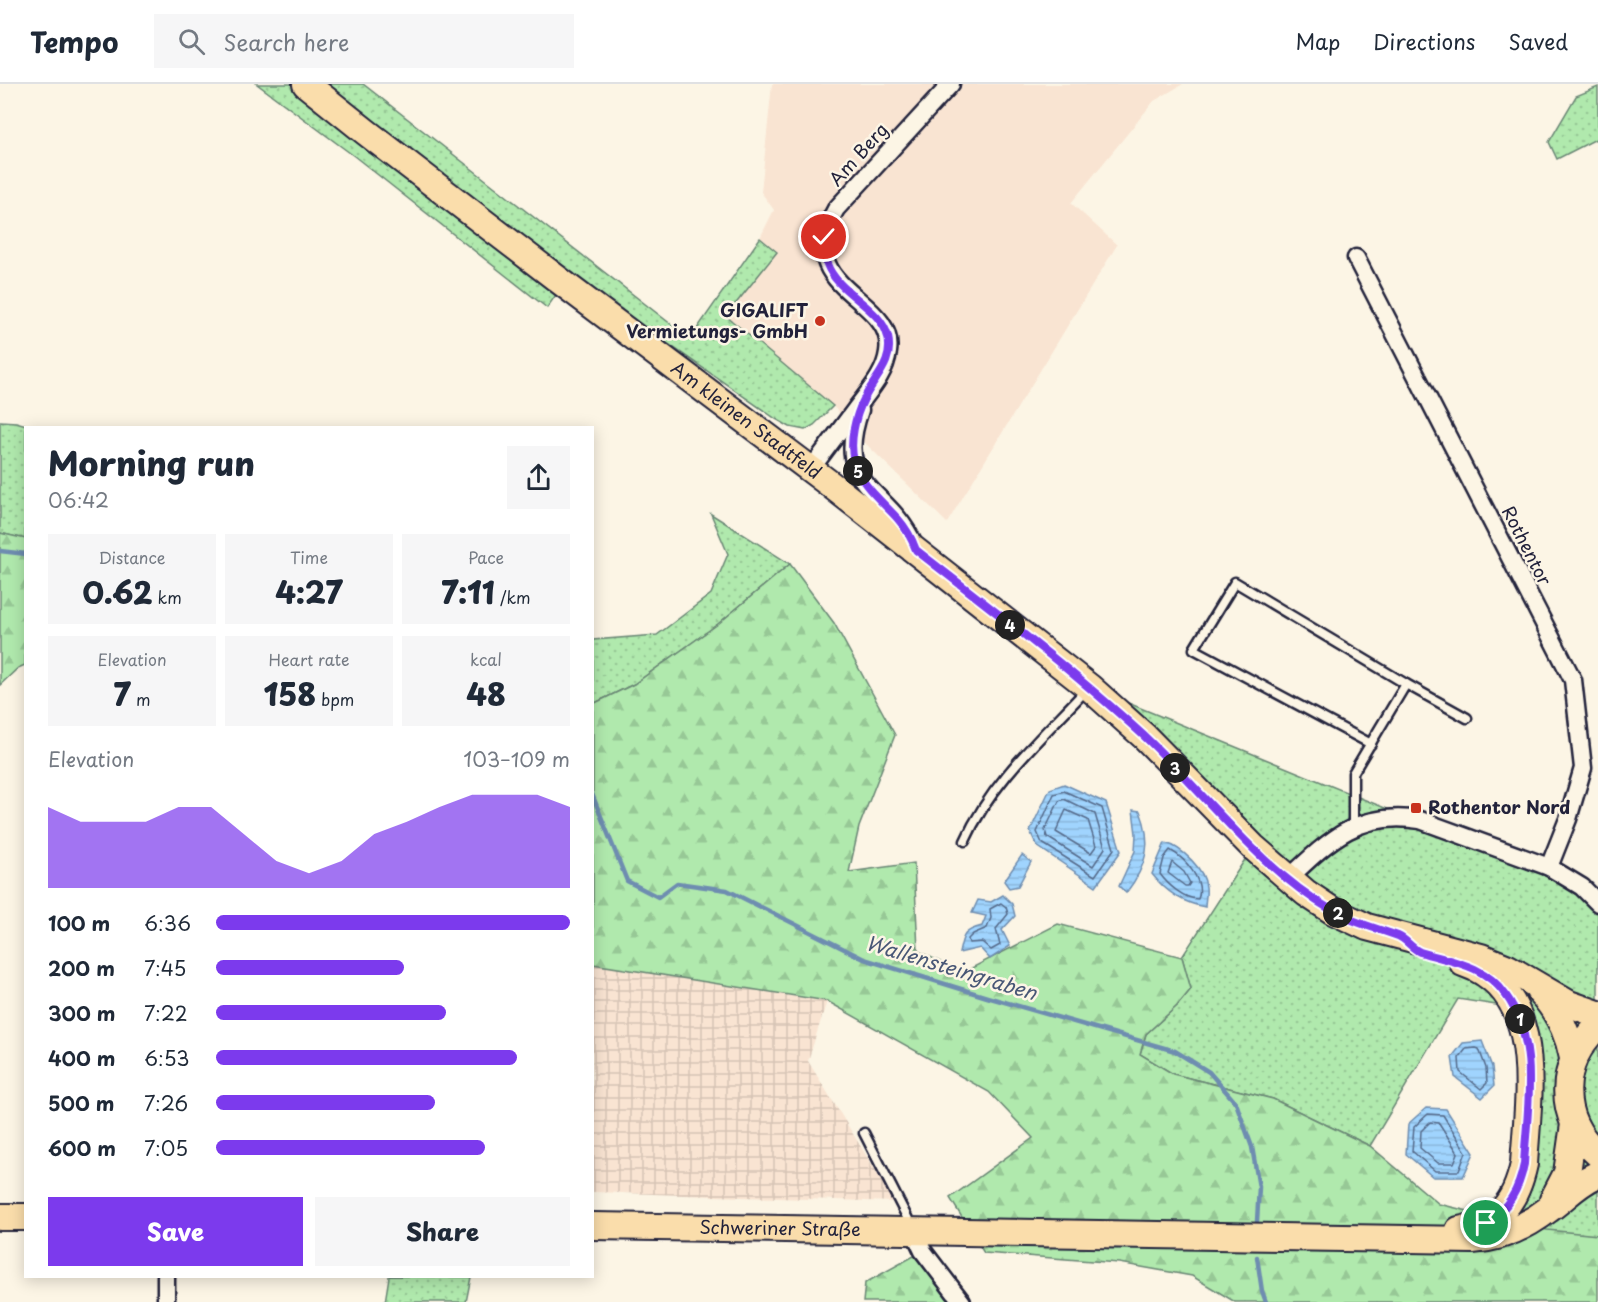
<!DOCTYPE html>
<html lang="en">
<head>
<meta charset="utf-8">
<style>
	body { margin:0; font-family:"Playpen Sans",sans-serif; background:#f6f6f7; color:#1f2937; height:100vh; display:flex; flex-direction:column; font-size:22px; white-space:nowrap }
	* { box-sizing:border-box; margin:0 }
	p { font-size:20px; color:#747a83 }
	.icon { flex:none; width:33px; height:33px; fill:none; stroke:currentColor; stroke-width:2; stroke-linecap:round; stroke-linejoin:round }
	.map { position:relative; flex:1; overflow:hidden }
	.drawer { position:absolute; left:24px; top:342px; width:570px; height:852px; display:flex; flex-direction:column; background:#fff; border-radius:0px; box-shadow:0 3px 15px #0003 }
	.drawer>* { flex:none }
	.pin { position:absolute; display:grid; place-items:center; width:51px; height:51px; color:#fff; margin:-26px; border:3px solid #fff; border-radius:50%; box-shadow:0 2px 6px #0007 }
	.km { position:absolute; width:30px; height:30px; margin:-15px; border-radius:50%; background:#222; color:#fff; font-size:16px; line-height:30px; text-align:center }
	.round { display:grid; place-items:center; flex:none; width:63px; height:63px; border-radius:0px; background:#f6f6f7 }
	.headline { display:flex; align-items:center; justify-content:space-between; height:102px; padding:0 24px }
	h1 { font-size:33px; font-weight:800; line-height:45px }
	.stats { display:grid; grid-template-columns:repeat(3,1fr); gap:9px; height:102px; padding:6px 24px }
	.stats div { display:grid; align-content:center; border-radius:0px; background:#f6f6f7; text-align:center }
	.stats b { font-size:30px; font-weight:800 }
	.stats small { font-size:16px; font-weight:400 }
	.stats p { font-size:16px }
	.chart { height:168px; padding:12px 24px }
	.chart p { display:flex; justify-content:space-between }
	.chart svg { width:100%; height:108px; margin-top:6px; fill:#7c3aed; opacity:.7 }
	.button { display:flex; gap:12px; margin-top:auto; padding:12px 24px }
	.button a { flex:1; height:69px; border-radius:0px; background:#7c3aed; color:#fff; font-size:24px; font-weight:800; line-height:69px; text-align:center }
	.button a+a { background:#f6f6f7; color:#1f2937 }
	ul { padding:0 24px; list-style:none; font-size:20px }
	li { display:grid; grid-template-columns:96px 72px 1fr; align-items:center; height:45px }
	li i { height:15px; border-radius:8px; background:#7c3aed }
	header { display:flex; align-items:center; gap:36px; box-sizing:border-box; height:84px; padding:0 30px; background:#fff; border-bottom:2px solid #e0e1e3 }
	header strong { font-size:28px }
	nav { display:flex; gap:33px; margin-inline-start:auto; font-size:21px }
	.search { width:420px; height:54px; background:#f6f6f7; display:flex; align-items:center; gap:15px; box-sizing:border-box; padding:0 21px; border-radius:0px; color:#747a83; font-size:22px }
	.map>svg:first-child { display:block }
	.built { fill:#f9e4d2 }
	.industrial { fill:url(#industrial-grid) }
	.grass { fill:url(#grass-dots); stroke:#698674; stroke-width:1.5 }
	.forest { fill:url(#forest-firs); stroke:#698674; stroke-width:1.5 }
	.water { fill:url(#water-rules); stroke:#6e8db0; stroke-width:1.5 }
	.lines { fill:none; stroke-linecap:round; stroke-linejoin:round }
	.shore { stroke:#546989; stroke-width:1.5 }
	.stream { stroke:#6e8db0; stroke-width:4.5 }
	.service-casing { stroke:#22223b; stroke-width:13 }
	.minor-casing { stroke:#22223b; stroke-width:21 }
	.primary-casing { stroke:#22223b; stroke-width:30 }
	.service { stroke:#fcf5e5; stroke-width:8 }
	.minor { stroke:#fcf5e5; stroke-width:16 }
	.primary { stroke:#faddab; stroke-width:26 }
	.route-casing { stroke:#fff; stroke-width:12 }
	.route { stroke:#7c3aed; stroke-width:8 }
	.poi-dot { fill:#c8321e; stroke:#fcf5e5; stroke-width:2 }
	.labels { text-anchor:middle; stroke-width:5; stroke-linejoin:round; paint-order:stroke }
	.street-label { font-size:18px; fill:#22223b; stroke:#fcf5e5 }
	.poi-label { font-size:18px; font-weight:bold; fill:#22223b; stroke:#fcf5e5; text-anchor:end }
	.water-label { font-size:20px; font-style:italic; fill:#485776; stroke:#fcf5e5 }
</style>
</head>
<body>
<header>
<strong>Tempo</strong>
<div class="search"><svg class="icon" aria-label="search" viewBox="0 0 24 24"><circle cx="10" cy="10" r="6"/><path d="M15 15l6 6"/></svg>Search here</div>
<nav><a>Map</a><a>Directions</a><a>Saved</a></nav>
</header>
<div class="map">
<svg width="1598" height="1218" viewBox="0 0 1598 1218">
	<defs>
		<pattern id="industrial-grid" width="8" height="8" patternUnits="userSpaceOnUse" patternTransform="scale(1.5)"><rect width="8" height="8" fill="#f9e4d2"/><path d="M0 4h8M4 0v8" fill="none" stroke="#d5c3b5"/></pattern>
		<pattern id="grass-dots" width="8" height="8" patternUnits="userSpaceOnUse" patternTransform="scale(1.5)"><rect width="8" height="8" fill="#b0e9ad"/><path d="M2 2h.1M6 6h.1" fill="none" stroke="#97c896" stroke-width="1.8" stroke-linecap="round"/></pattern>
		<pattern id="forest-firs" width="22" height="20" patternUnits="userSpaceOnUse" patternTransform="scale(1.5)"><rect width="22" height="20" fill="#b0e9ad"/><path d="M5 1l3.5 6h-7zM16 11l3.5 6h-7z" fill="#97c896"/></pattern>
		<pattern id="water-rules" width="6" height="5" patternUnits="userSpaceOnUse" patternTransform="scale(1.5)"><rect width="6" height="5" fill="#a0d4fe"/><path d="M0 2.5h6" fill="none" stroke="#8ab6db"/></pattern>
	</defs>
	<rect width="100%" height="100%" fill="#fcf5e5"/>
	<filter id="ink" filterUnits="userSpaceOnUse"><feTurbulence type="fractalNoise" baseFrequency=".0167" numOctaves="2"/><feDisplacementMap in="SourceGraphic" scale="12" xChannelSelector="R" yChannelSelector="G"/><feConvolveMatrix kernelMatrix="1 2 1 2 8 2 1 2 1" color-interpolation-filters="sRGB"/></filter>
	<g filter="url(#ink)">
		<path class="built" d="M772,0H1183L1154,17L1071,119L1117,161L947,439L862,356L833,322L726,232L777,168L760,154L774,126L761,108Z"/>
		<path class="industrial" d="M592,880L827,917L808,977L895,1118L593,1108Z"/>
		<g class="grass">
			<path d="M257,0H301L560,205L547,224L354,72Z"/>
			<path d="M324,0H363L690,255L760,154L777,168L726,232L833,322L814,341L805,346L790,343L776,335L604,215Z"/>
			<path d="M1598,3V54L1557,75L1549,58L1576,12Z"/>
			<path d="M0,337L16,338L33,343L26,344L25,455L0,449Z"/>
			<path d="M711,430L790,480L718,540L634,600L593,620V556L657,551L711,510L728,470Z"/>
			<path d="M1089,603L1598,811V1164L1478,1142L1521,1094L1515,924L1458,915L1370,1062L1273,1015L1173,990L1140,970L1146,950L1177,922L1191,905L1182,873L1253,763Z"/>
			<path d="M389,1193V1192L471,1193L466,1218H385Z"/>
		</g>
		<g class="forest">
			<path d="M0,449L26,455L25,581L18,584L0,601Z"/>
			<path d="M790,480L834,539L895,651L859,743L849,788L914,779L918,867L962,889L1058,840L1182,873L1191,905L1177,922L1146,950L1140,970L1173,990L1273,1015L1370,1062L1439,1120L1547,1146L1598,1151V1218H1235L1192,1192L1119,1179L984,1169L950,1114L1033,1054L989,1008L827,917L593,880V620L634,600L718,540Z"/>
			<path d="M923,1167L962,1218H863L865,1199Z"/>
		</g>
		<g class="water">
			<path d="M1064,700L1106,719L1121,767L1096,802L1037,762L1030,747L1050,705Z"/>
			<path d="M1133,726L1140,727C1153,759 1147,782 1126,809L1119,802L1135,767L1136,750Z"/>
			<path d="M1165,759C1182,763 1205,786 1206,803C1207,810 1205,817 1205,823C1182,819 1166,808 1152,790Z"/>
			<path d="M1022,771L1031,778L1018,802L1009,804L1004,797Z"/>
			<path d="M1003,811L1012,820L1015,832L1002,846L1010,862L990,875L980,864L959,869C963,851 963,847 982,842L986,832L972,829L978,816L991,818Z"/>
			<path d="M1482,957L1492,983L1494,1002L1482,1014L1455,993L1452,973L1463,959Z"/>
			<path d="M1426,1024L1446,1025L1474,1069L1463,1093H1433L1406,1070L1408,1040Z"/>
		</g>
		<g class="lines">
			<g class="shore">
				<path d="M1064,707L1102,724L1114,765L1095,792L1042,759L1037,748L1054,710Z"/>
				<path d="M1064,715L1095,730L1105,764L1093,782L1047,753L1045,746L1059,717Z"/>
				<path d="M1066,726L1088,736L1096,762L1091,769L1056,748Z"/>
				<path d="M1170,766C1186,775 1205,797 1198,815C1184,815 1168,801 1160,790L1164,774Z"/>
				<path d="M1172,778L1184,788L1190,799L1188,802H1185L1168,789Z"/>
				<path d="M1001,819L1006,823L1008,830L996,845L1000,861L991,866L982,858L969,859L968,855L973,850L987,844L991,834L990,825Z"/>
				<path d="M1476,964L1479,965L1486,984L1487,999L1481,1005L1460,988L1459,974L1466,965Z"/>
				<path d="M1428,1030L1443,1031L1466,1068L1459,1087H1435L1412,1067L1414,1043Z"/>
				<path d="M1430,1038L1439,1039L1458,1069L1454,1079H1438L1420,1064L1421,1047Z"/>
			</g>
			<g class="stream">
				<path d="M0,467L26,470"/>
				<path d="M592,710L627,797L658,813L677,799L727,806L864,875L987,913L1175,967L1209,988L1236,1019L1252,1063L1259,1103L1257,1137"/>
				<path d="M1257,1173L1262,1207L1266,1218"/>
			</g>
			<g class="service-casing">
				<g id="service">
					<path d="M1371,660L1194,565L1235,498L1406,600"/>
					<path d="M1353,743V689L1406,600L1467,634"/>
					<path d="M965,757C991,698 1043,652 1086,606"/>
					<path d="M864,1049L912,1143"/>
				</g>
			</g>
			<g class="minor-casing">
				<g id="minor">
					<path d="M1356,174L1573,596L1583,684L1568,735L1549,783"/>
					<path d="M860,326C832,405 888,403 913,459"/>
					<path d="M811,385C826,365 840,346 855,326C868,308 885,291 888,268C897,212 788,207 836,125L951,0"/>
					<path d="M1288,795C1329,756 1359,726 1420,736L1549,783L1582,803L1598,819"/>
					<path d="M913,1146L923,1167L962,1218"/>
					<path d="M166,1218V1192"/>
				</g>
			</g>
			<g class="primary-casing">
				<g id="primary">
					<path id="s1" d="M306,0L366,48L564,200L830,400L1089,603L1145,653L1253,763L1306,809L1333,827L1367,843L1481,873L1508,884L1569,920L1598,930"/>
					<path d="M1540,908C1558,927 1568,948 1573,974"/>
					<path d="M1598,942C1558,978 1556,1035 1598,1070"/>
					<path d="M1553,1116L1567,1089L1574,1040"/>
					<path d="M0,1133H26"/>
					<path id="s2" d="M592,1142L1473,1156C1502,1154 1526,1143 1549,1125C1567,1112 1576,1100 1598,1090"/>
					<path d="M1459,1146C1499,1138 1515,1121 1524,1080C1528,1013 1547,907 1463,879"/>
				</g>
			</g>
			<use href="#service" class="service"/>
			<use href="#minor" class="minor"/>
			<use href="#primary" class="primary"/>
		</g>
	</g>
	<g class="lines" filter="url(#ink)">
		<g class="route-casing">
			<path id="route" d="M824,153C824,161 824,172 827,180C838,210 881,223 888,253C894,279 874,294 864,315C855,332 849,358 854,377C860,401 882,417 898,435C906,444 912,455 916,466C993,526 1071,585 1143,651C1205,709 1258,784 1333,827C1354,839 1376,844 1398,852C1406,855 1411,864 1420,868C1452,878 1483,880 1505,910C1541,958 1527,1024 1524,1080C1519,1106 1508,1125 1486,1139"/>
		</g>
		<use href="#route" class="route"/>
	</g>
	<g class="poi-dot">
		<circle cx="820" cy="237" r="6"/>
		<rect x="1410" y="718" width="12" height="12" rx="3"/>
	</g>
	<g class="labels">
		<g class="street-label">
			<text transform="translate(859 71) rotate(-48)" y="6">Am Berg</text>
			<text dy="6" stroke="none"><textPath href="#s1" startOffset="554">Am kleinen Stadtfeld</textPath></text>
			<text transform="translate(1526 462) rotate(63)" y="6">Rothentor</text>
			<text dy="6" stroke="none"><textPath href="#s2" startOffset="188">Schweriner Straße</textPath></text>
		</g>
		<g class="poi-label">
			<text x="808" y="233">GIGALIFT<tspan x="808" dy="21">Vermietungs- GmbH</tspan></text>
			<text x="1428" y="730" text-anchor="start">Rothentor Nord</text>
		</g>
		<g class="water-label">
			<text transform="translate(951 884) rotate(17)" y="7">Wallensteingraben</text>
		</g>
	</g>
</svg>
<div class="pin" style="left:1486px;top:1139px;background:#1e9e55"><svg class="icon" aria-label="arrive" viewBox="0 0 24 24"><path d="M6 21V4h12l-3 4 3 4H6"/></svg></div>
<div class="pin" style="left:824px;top:153px;background:#d93025"><svg class="icon" aria-label="check" viewBox="0 0 24 24"><path d="M5 12l5 5 9-10"/></svg></div>
<b class="km" style="left:1520px;top:935px">1</b>
<b class="km" style="left:1338px;top:829px">2</b>
<b class="km" style="left:1175px;top:684px">3</b>
<b class="km" style="left:1010px;top:541px">4</b>
<b class="km" style="left:858px;top:387px">5</b>
<section class="drawer">
<div class="headline"><div><h1>Morning run</h1><p>06:42</p></div><a class="round"><svg class="icon" aria-label="share" viewBox="0 0 24 24"><path d="M12 15V3M7 8l5-5 5 5M5 13v7h14v-7"/></svg></a></div>
<div class="stats">
<div><p>Distance</p><b>0.62<small> km</small></b></div>
<div><p>Time</p><b>4:27</b></div>
<div><p>Pace</p><b>7:11<small> /km</small></b></div>
</div>
<div class="stats">
<div><p>Elevation</p><b>7<small> m</small></b></div>
<div><p>Heart rate</p><b>158<small> bpm</small></b></div>
<div><p>kcal</p><b>48</b></div>
</div>
<div class="chart"><p><span>Elevation</span>103–109 m</p>
<svg viewBox="0 0 160 44" preserveAspectRatio="none"><path d="M0 44V11L10 17L20 17L30 17L40 11L50 11L60 22L70 33L80 38L90 33L100 22L110 17L120 11L130 6L140 6L150 6L160 11V44z"/></svg>
</div>
<ul>
<li><b>100 m</b>6:36<i style="width:100%"></i></li>
<li><b>200 m</b>7:45<i style="width:53%"></i></li>
<li><b>300 m</b>7:22<i style="width:65%"></i></li>
<li><b>400 m</b>6:53<i style="width:85%"></i></li>
<li><b>500 m</b>7:26<i style="width:62%"></i></li>
<li><b>600 m</b>7:05<i style="width:76%"></i></li>
</ul>
<div class="button"><a>Save</a><a>Share</a></div>
</section>
</div>
</body>
</html>
